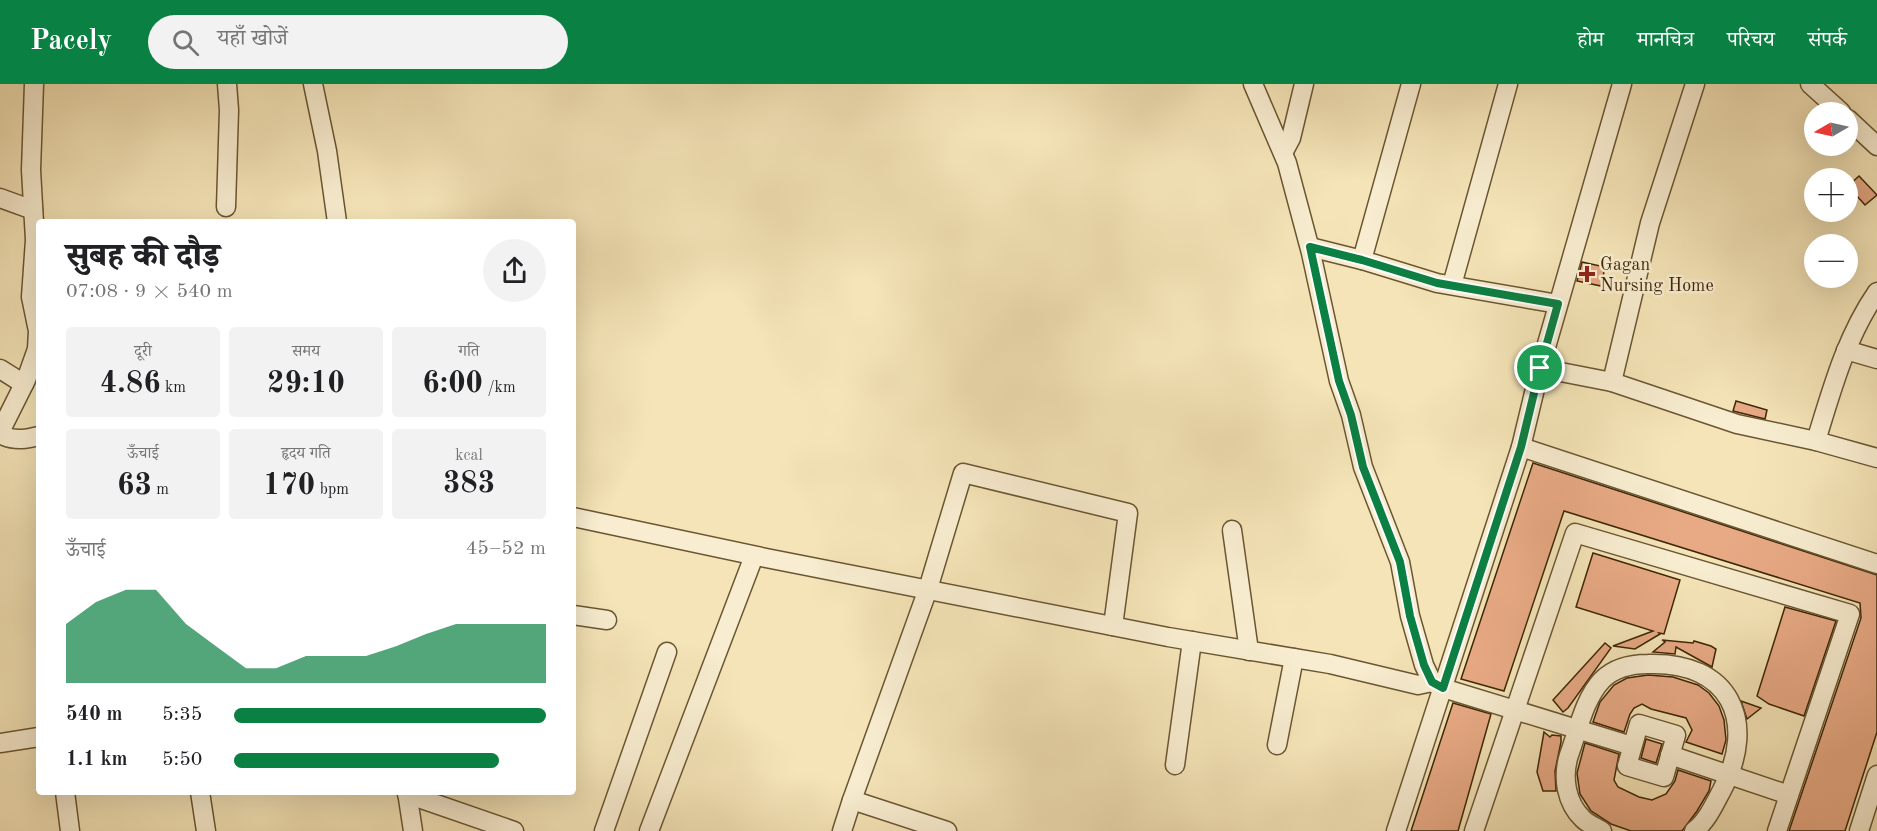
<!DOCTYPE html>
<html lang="hi">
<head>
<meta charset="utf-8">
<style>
	body { margin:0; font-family:"Old Standard TT","Noto Serif Devanagari",serif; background:#f2f2f2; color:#202124; height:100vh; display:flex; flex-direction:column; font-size:22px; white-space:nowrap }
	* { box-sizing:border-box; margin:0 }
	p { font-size:20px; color:#757577 }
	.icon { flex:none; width:33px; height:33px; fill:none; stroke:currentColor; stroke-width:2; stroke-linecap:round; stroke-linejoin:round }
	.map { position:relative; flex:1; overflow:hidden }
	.details { position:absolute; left:36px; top:135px; width:540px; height:576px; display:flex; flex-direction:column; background:#fff; border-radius:6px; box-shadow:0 6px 24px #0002 }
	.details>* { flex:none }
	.needle { width:39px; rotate:261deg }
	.fabs { position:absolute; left:1804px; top:18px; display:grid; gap:12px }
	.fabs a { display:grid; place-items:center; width:54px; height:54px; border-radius:50%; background:#fff; box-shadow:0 6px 24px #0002; font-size:30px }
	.pin { position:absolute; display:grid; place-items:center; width:51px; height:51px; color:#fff; margin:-26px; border:3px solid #fff; border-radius:50%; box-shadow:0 2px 6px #0007 }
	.round { display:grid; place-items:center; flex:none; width:63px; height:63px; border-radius:32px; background:#f2f2f2 }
	.head { display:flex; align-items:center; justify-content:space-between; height:102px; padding:0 30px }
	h1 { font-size:33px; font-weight:800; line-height:45px }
	.stats { display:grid; grid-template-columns:repeat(3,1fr); gap:9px; height:102px; padding:6px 30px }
	.stats div { display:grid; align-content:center; border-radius:6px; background:#f2f2f2; text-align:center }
	.stats b { font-size:30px; font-weight:800 }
	.stats small { font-size:16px; font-weight:400 }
	.stats p { font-size:16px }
	.chart { height:168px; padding:12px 30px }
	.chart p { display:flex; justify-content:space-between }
	.chart svg { width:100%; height:108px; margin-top:6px; fill:#0b8043; opacity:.7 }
	ul { padding:0 30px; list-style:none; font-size:20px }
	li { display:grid; grid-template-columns:96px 72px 1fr; align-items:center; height:45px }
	li i { height:15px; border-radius:8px; background:#0b8043 }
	header { display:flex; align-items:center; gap:36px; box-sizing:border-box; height:84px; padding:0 30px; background:#0b8043; color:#fff }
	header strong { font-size:28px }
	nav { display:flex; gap:33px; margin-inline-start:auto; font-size:21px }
	.search { width:420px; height:54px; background:#f2f2f2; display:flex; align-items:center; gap:15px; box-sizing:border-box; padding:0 21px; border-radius:33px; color:#757577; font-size:22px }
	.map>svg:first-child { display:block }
	.building { fill:#e8aa85; stroke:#3d2706; stroke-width:1.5 }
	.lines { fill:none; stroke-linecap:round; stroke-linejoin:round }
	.minor-casing { stroke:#6b5632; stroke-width:21 }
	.minor { stroke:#f8edd0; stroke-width:18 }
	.route-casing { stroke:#fff; stroke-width:12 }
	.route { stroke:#0b8043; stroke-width:8 }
	.poi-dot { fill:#8f2418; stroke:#f8edd0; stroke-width:2 }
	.labels { text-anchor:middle; stroke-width:5; stroke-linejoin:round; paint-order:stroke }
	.poi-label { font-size:18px; fill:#3d2706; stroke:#f8edd0; text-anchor:start }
</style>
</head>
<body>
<header>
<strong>Pacely</strong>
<div class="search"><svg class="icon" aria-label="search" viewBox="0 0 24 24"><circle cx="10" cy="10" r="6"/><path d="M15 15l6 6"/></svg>यहाँ खोजें</div>
<nav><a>होम</a><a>मानचित्र</a><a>परिचय</a><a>संपर्क</a></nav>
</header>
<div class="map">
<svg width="1877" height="747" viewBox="0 0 1877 747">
	<rect width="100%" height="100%" fill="#f4e4b7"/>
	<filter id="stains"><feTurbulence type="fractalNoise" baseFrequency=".00333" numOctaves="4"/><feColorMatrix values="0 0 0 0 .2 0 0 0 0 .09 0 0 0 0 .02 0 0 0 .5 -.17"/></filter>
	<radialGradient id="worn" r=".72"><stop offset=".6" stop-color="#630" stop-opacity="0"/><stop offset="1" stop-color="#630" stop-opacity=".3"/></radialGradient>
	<g class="building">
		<path d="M1859,92L1877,111L1865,121L1848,102Z"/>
		<path d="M1582,178L1605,183L1601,202L1577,197Z"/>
		<path d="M1736,317L1767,326L1765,335L1733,327Z"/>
		<path d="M1533,379L1877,491V648L1845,747H1789L1861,534L1860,519L1564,427L1504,607L1461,595Z"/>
		<path d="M1593,469L1680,496L1664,550L1659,549L1660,550L1635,565L1613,562L1653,547L1576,523Z"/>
		<path d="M1785,523L1836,537L1804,632L1769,620L1757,612Z"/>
		<path d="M1662,556L1693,559L1694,557L1711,562L1716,565L1712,583L1676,563L1675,570L1653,568L1665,558Z"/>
		<path d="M1605,559L1611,564L1568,624L1563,628L1553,616Z"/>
		<path d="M1648,591L1673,593L1698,601L1709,609L1719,622L1724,636L1726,656L1722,670L1686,658L1692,646L1686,634L1651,625L1642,620L1634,624L1630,630L1624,648L1593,638L1600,618L1614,601L1627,594Z"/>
		<path d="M1741,617L1761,624L1747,635Z"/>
		<path d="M1453,619L1491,630L1458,747H1411Z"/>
		<path d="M1544,648L1550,653L1552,651L1561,652V658L1555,687L1556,707H1543L1537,688Z"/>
		<path d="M1646,655L1662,660L1656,679L1641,674Z"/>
		<path d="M1585,659L1619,670L1614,696L1618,703L1639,713L1652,716L1666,710L1675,697L1678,686L1711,697L1709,707L1697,727L1682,747H1631L1611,740L1591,727L1580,710L1577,689Z"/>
	</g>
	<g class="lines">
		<g class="minor-casing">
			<g id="minor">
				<path d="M34,0L31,86L35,156L31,213L38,247L37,265L26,296L2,344L4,352C16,357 27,355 39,352"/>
				<path d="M313,0L327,67L337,138"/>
				<path d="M1253,0L1287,79L1311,169L1339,297L1351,331L1363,383L1400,478L1410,532L1424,581L1432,598L1443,604L1632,662"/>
				<path d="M1411,0L1362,176L1437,199L1558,220"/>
				<path d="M1695,0L1650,139L1612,298L1737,340L1816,357"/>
				<path d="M1810,0L1841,28"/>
				<path d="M1848,35L1877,62"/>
				<path d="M1283,69L1291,54L1304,0"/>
				<path d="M0,114L33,126"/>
				<path d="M226,123L229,26L227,0"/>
				<path d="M1310,163L1362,176"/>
				<path d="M1452,201L1508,0"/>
				<path d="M1877,208C1846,253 1832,305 1816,357L1877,374"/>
				<path d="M1846,266L1877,275"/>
				<path d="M0,285L24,300"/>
				<path d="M1612,298L1540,284L1622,0"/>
				<path d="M1521,363L1540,284"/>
				<path d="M573,433L766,474L1168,553L1330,580L1418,601L1432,598"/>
				<path d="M1232,446L1249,567"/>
				<path d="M573,531L607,536"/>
				<path d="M1639,640L1676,651L1664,693L1627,682Z"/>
				<path d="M0,659L39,653"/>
				<path d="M1277,661L1294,574"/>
				<path d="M1670,671L1789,711"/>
				<path d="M1175,681L1192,557"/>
				<path d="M65,708L70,747"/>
				<path d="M200,708L206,747"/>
				<path d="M407,708L413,747"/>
				<path d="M407,710L514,747"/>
				<path d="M604,747L667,568"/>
				<path d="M649,747L754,472"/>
				<path d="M842,747L852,716"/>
				<path d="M947,747L852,716L928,505L963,389L1128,429L1113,542"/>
				<path d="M1396,747L1521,363L1877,480"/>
				<path d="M1474,747L1575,449L1850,530L1777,747"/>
				<path d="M1602,747C1596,743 1588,740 1583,735C1566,719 1562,693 1569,671C1578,647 1584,615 1602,596C1614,584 1632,580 1648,580C1730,577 1758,637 1722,706C1714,721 1707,737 1694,747"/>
				<path d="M1859,747L1877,691"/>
			</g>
		</g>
		<use href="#minor" class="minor"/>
	</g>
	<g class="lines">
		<g class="route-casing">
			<path id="route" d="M1310,163L1362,176L1437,199L1558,220L1540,284L1521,363L1443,604L1432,598L1424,581L1410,532L1400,478L1363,383L1351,331L1339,297Z"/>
		</g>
		<use href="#route" class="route"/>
	</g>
	<path class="poi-dot" d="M1584 181h6v6h6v6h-6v6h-6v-6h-6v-6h6z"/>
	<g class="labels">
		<g class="poi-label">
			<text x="1600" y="186">Gagan<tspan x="1600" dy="21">Nursing Home</tspan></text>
		</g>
	</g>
	<rect width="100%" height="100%" filter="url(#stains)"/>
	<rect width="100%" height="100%" fill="url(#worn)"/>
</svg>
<div class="fabs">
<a><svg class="needle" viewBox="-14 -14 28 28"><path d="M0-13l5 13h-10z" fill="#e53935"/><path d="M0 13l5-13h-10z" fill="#757577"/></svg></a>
<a>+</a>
<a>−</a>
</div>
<div class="pin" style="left:1540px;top:284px;background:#1e9e55"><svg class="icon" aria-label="arrive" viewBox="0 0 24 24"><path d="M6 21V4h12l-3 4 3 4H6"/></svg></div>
<section class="details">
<div class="head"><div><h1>सुबह की दौड़</h1><p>07:08 · 9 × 540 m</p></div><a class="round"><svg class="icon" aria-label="share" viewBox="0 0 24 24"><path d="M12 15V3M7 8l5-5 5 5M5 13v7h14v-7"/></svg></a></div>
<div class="stats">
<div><p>दूरी</p><b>4.86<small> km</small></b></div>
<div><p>समय</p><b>29:10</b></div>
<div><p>गति</p><b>6:00<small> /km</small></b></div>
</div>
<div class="stats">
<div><p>ऊँचाई</p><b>63<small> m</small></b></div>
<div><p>हृदय गति</p><b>170<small> bpm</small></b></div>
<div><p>kcal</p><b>383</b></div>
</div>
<div class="chart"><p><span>ऊँचाई</span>45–52 m</p>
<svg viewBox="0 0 160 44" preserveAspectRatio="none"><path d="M0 44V20L10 11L20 6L30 6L40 20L50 29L60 38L70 38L80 33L90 33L100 33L110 29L120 24L130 20L140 20L150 20L160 20V44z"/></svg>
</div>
<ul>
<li><b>540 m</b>5:35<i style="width:100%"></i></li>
<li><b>1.1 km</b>5:50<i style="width:85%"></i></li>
</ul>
</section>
</div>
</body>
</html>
